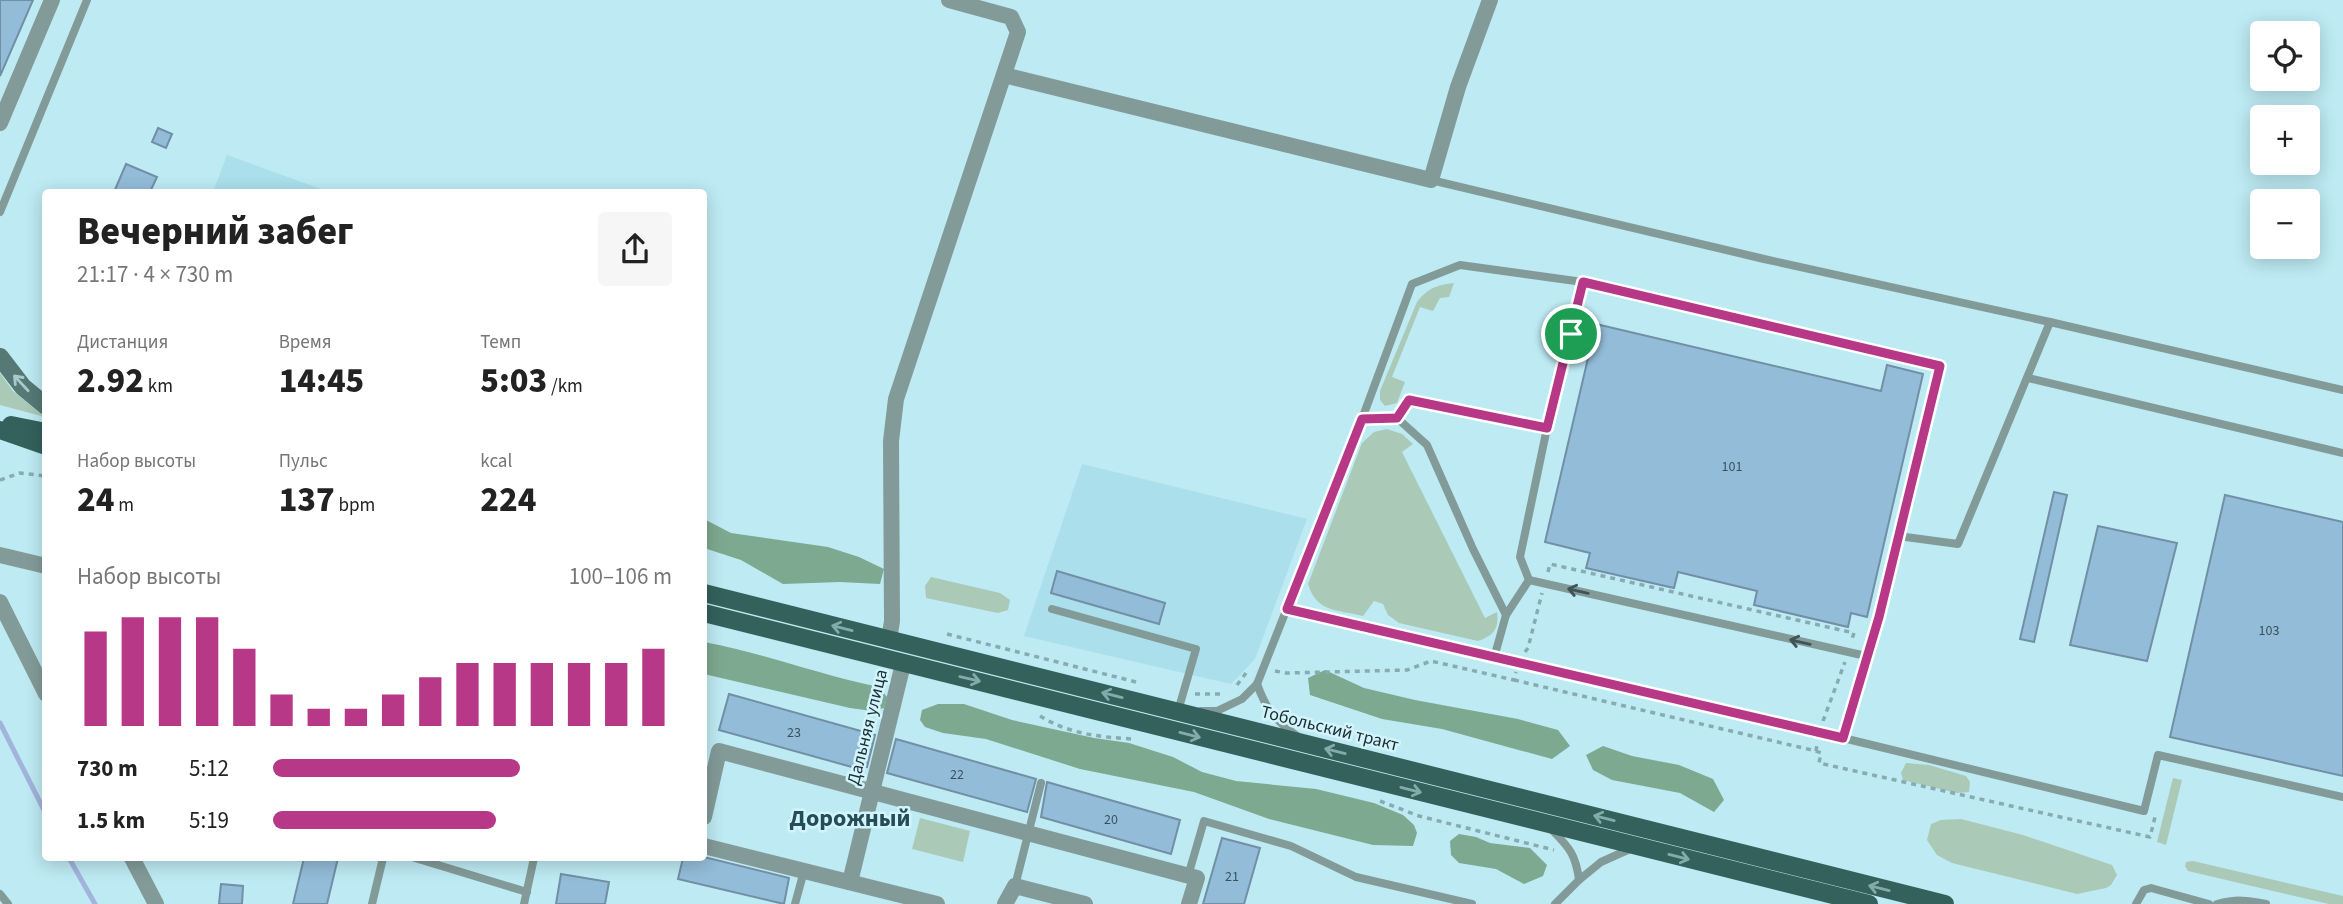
<!DOCTYPE html>
<html lang="ru">
<head>
<meta charset="utf-8">
<style>
	body { margin:0; font-family:"Source Sans 3",sans-serif; background:#f6f6f6; color:#222; height:100vh; display:flex; flex-direction:column; font-size:26px; white-space:nowrap }
	* { box-sizing:border-box; margin:0 }
	p { font-size:23px; color:#767676 }
	.icon { flex:none; width:38px; height:38px; fill:none; stroke:currentColor; stroke-width:2; stroke-linecap:round; stroke-linejoin:round }
	.map { position:relative; flex:1; overflow:hidden }
	.panel { position:absolute; left:42px; top:189px; width:665px; height:672px; display:flex; flex-direction:column; background:#fff; border-radius:7px; box-shadow:0 4px 18px #0003 }
	.panel>* { flex:none }
	.fabs { position:absolute; left:2250px; top:21px; display:grid; gap:14px }
	.fabs a { display:grid; place-items:center; width:70px; height:70px; border-radius:7px; background:#fff; box-shadow:0 4px 18px #0003; font-size:35px }
	.pin { position:absolute; display:grid; place-items:center; width:60px; height:60px; color:#fff; margin:-30px; border:4px solid #fff; border-radius:50%; box-shadow:0 2px 7px #0007 }
	.round { display:grid; place-items:center; flex:none; width:74px; height:74px; border-radius:7px; background:#f6f6f6 }
	.head { display:flex; align-items:center; justify-content:space-between; height:119px; padding:0 35px }
	h1 { font-size:38px; font-weight:800; line-height:52px }
	.metrics { display:grid; grid-template-columns:repeat(3,1fr); gap:10px; height:119px; padding:7px 35px }
	.metrics div { display:grid; align-content:center }
	.metrics b { font-size:35px; font-weight:800 }
	.metrics small { font-size:19px; font-weight:400 }
	.metrics p { font-size:19px }
	.chart { height:196px; padding:14px 35px }
	.chart p { display:flex; justify-content:space-between }
	.chart svg { width:100%; height:126px; margin-top:7px; stroke:#b63887; stroke-width:6 }
	ul { padding:0 35px; list-style:none; font-size:23px }
	li { display:grid; grid-template-columns:112px 84px 1fr; align-items:center; height:52px }
	li i { height:18px; border-radius:9px; background:#b63887 }
	.map>svg:first-child { display:block }
	.built { fill:#aadfeb }
	.green { fill:#abc9b7 }
	.forest { fill:#7da990 }
	.lines { fill:none; stroke-linecap:round; stroke-linejoin:round }
	.stream { stroke:#a2b4db; stroke-width:5 }
	.building { fill:#93bcd9; stroke:#718fa5; stroke-width:2 }
	.path { stroke:#88abb2; stroke-width:3.5; stroke-dasharray:5 5; stroke-linecap:butt }
	.lane { stroke:#839b98; stroke-width:8 }
	.street { stroke:#839b98; stroke-width:16 }
	.secondary { stroke:#567975; stroke-width:18 }
	.primary { stroke:#34615c; stroke-width:18 }
	.oneway { stroke:#a7cacd }
	.oneway2 { stroke:#405455 }
	.oneway3 { stroke:#83abac }
	.route-casing { stroke:#fff; stroke-width:14 }
	.route { stroke:#b63887; stroke-width:9 }
	.labels { text-anchor:middle; stroke-width:5; stroke-linejoin:round; paint-order:stroke }
	.number-label { font-size:14px; fill:#3a515b }
	.street-label { font-size:18px; fill:#1c2d31; stroke:#d2f5fd }
	.district-label { font-size:24px; font-weight:bold; fill:#244d55; stroke:#d2f5fd }
</style>
</head>
<body>
<div class="map">
<svg width="2343" height="904" viewBox="0 0 2343 904">
	<rect width="100%" height="100%" fill="#beeaf3"/>
	<g class="built">
		<path d="M227,155L329,192H213Z"/>
		<path d="M1082,464L1307,519L1255,659L1231,684L1024,636Z"/>
	</g>
	<g class="green">
		<path d="M1454,283L1449,297L1440,298L1433,311L1420,307L1392,377L1405,382L1397,403L1385,406L1380,400V391L1417,302C1428,288 1437,285 1454,283Z"/>
		<path d="M0,373L13,391L45,417L0,405Z"/>
		<path d="M1387,429L1402,434L1413,444L1402,452L1485,618L1497,612C1499,629 1494,635 1478,641L1399,623L1388,615L1383,604L1374,601L1363,616C1336,609 1317,613 1308,584L1362,443L1374,432Z"/>
		<path d="M931,577L1000,593L1010,600L1008,610L998,613L926,598L925,586Z"/>
		<path d="M1906,763L1929,765L1966,776L1970,782L1969,792L1957,793L1903,780L1901,773Z"/>
		<path d="M2173,778L2182,780L2166,845L2157,842Z"/>
		<path d="M920,818L970,831L963,862L912,849Z"/>
		<path d="M1961,819L2023,835L2112,865L2117,875L2111,885L2106,888L2077,894L1952,863L1937,855L1927,840L1931,824L1941,820Z"/>
		<path d="M2193,861L2343,896V904H2329L2188,871L2185,866L2186,862Z"/>
	</g>
	<g class="forest">
		<path d="M704,519L731,533L828,547L859,557L884,569L880,584L840,582L783,584L741,560L704,548Z"/>
		<path d="M704,642C763,653 820,675 879,687L887,697L884,708L872,711L850,708L704,674Z"/>
		<path d="M1325,670L1364,688L1415,700L1518,719L1558,730L1570,746L1552,759L1442,729L1382,719L1310,695L1308,678Z"/>
		<path d="M938,704H964L1012,720L1094,738L1129,743L1173,757L1202,772L1236,781L1316,789L1374,803L1403,815L1414,825L1417,833L1413,846L1373,845L1269,819L1194,792L1080,769L986,739L943,733L925,727L920,720L922,710Z"/>
		<path d="M1603,746L1632,756L1679,765L1713,779L1724,800L1714,812L1680,793L1612,780L1593,770L1586,755Z"/>
		<path d="M1459,834L1476,837L1490,843L1530,848L1547,865L1543,876L1524,884L1496,869L1459,863L1451,855L1450,841Z"/>
	</g>
	<g class="lines">
		<g class="stream">
			<path d="M0,723L46,814"/>
			<path d="M69,858L95,904"/>
		</g>
	</g>
	<g class="building">
		<path d="M0,0H33L0,76Z"/>
		<path d="M158,128L172,134L166,148L152,142Z"/>
		<path d="M126,164L157,177L150,192H114Z"/>
		<path d="M1596,324L1881,391L1887,365L1923,374L1867,617L1851,613L1848,627L1754,605L1757,591L1678,572L1674,588L1586,568L1590,553L1545,542Z"/>
		<path d="M2054,492L2067,495L2034,642L2020,639Z"/>
		<path d="M2225,495L2343,522V776L2170,737Z"/>
		<path d="M2098,526L2177,543L2147,661L2070,645Z"/>
		<path d="M1057,571L1165,603L1159,624L1051,593Z"/>
		<path d="M729,694L875,735L867,767L860,765L859,769L719,730Z"/>
		<path d="M896,739L1036,779L1027,812L887,773Z"/>
		<path d="M1047,782L1180,820L1171,854L1041,817Z"/>
		<path d="M1222,838L1260,848L1244,904H1203Z"/>
		<path d="M304,858H338L327,904H293Z"/>
		<path d="M683,858L704,857L789,878L784,904L678,879Z"/>
		<path d="M561,874L609,882L605,904H556Z"/>
		<path d="M221,884L243,886L242,904H219Z"/>
	</g>
	<g class="lines">
		<g class="path">
			<path d="M0,480L20,473L46,476"/>
			<path d="M1548,572L1550,564L1854,633L1851,642"/>
			<path d="M947,634L1140,683"/>
			<path d="M1525,652L1528,648L1542,593"/>
			<path d="M1275,671L1286,673L1407,670L1431,661L1514,680L1516,672"/>
			<path d="M1514,680L1816,751L1817,745"/>
			<path d="M1237,685L1249,669"/>
			<path d="M1195,694H1223"/>
			<path d="M1040,716C1069,734 1099,737 1133,739"/>
			<path d="M1823,721L1845,662"/>
			<path d="M1816,751L1821,753L1819,763L2150,837L2155,817"/>
			<path d="M1380,801L1419,816L1554,850"/>
		</g>
		<g class="lane">
			<path d="M1431,180L1764,259L2050,322"/>
			<path d="M0,212L87,0"/>
			<path d="M2028,378L2343,453"/>
			<path d="M1397,418L1427,445L1473,549L1506,615L1494,658"/>
			<path d="M1362,419L1397,418L1409,400L1547,428L1520,557L1529,580L1866,656"/>
			<path d="M1547,428L1583,282"/>
			<path d="M1898,536L1958,544L2050,322L2343,390"/>
			<path d="M1052,609L1196,649L1178,711"/>
			<path d="M1506,615L1529,580"/>
			<path d="M1257,684C1267,711 1274,719 1297,736"/>
			<path d="M1201,711H1217L1242,699L1257,684L1362,419L1412,284L1460,265L1583,282L1940,366L1879,617L1843,738L1287,609"/>
			<path d="M1843,738L2144,811L2158,755L2343,797"/>
			<path d="M1552,830C1569,847 1576,855 1579,880L1601,862L1630,849"/>
			<path d="M415,858L527,892"/>
			<path d="M1188,876L1204,821L1291,846L1356,877L1472,904"/>
			<path d="M1015,886L1041,783"/>
			<path d="M0,894L8,904"/>
			<path d="M372,904L383,858"/>
			<path d="M524,904L534,858"/>
			<path d="M795,904L804,871"/>
			<path d="M1555,904L1579,880"/>
			<path d="M2136,904L2144,890L2151,888L2209,904"/>
			<path d="M2217,904C2235,899 2248,900 2266,904"/>
		</g>
		<g class="street">
			<path d="M1004,75L1431,180L1458,87L1490,0"/>
			<path d="M0,123L52,0"/>
			<path d="M0,555L46,566"/>
			<path d="M0,602L46,694"/>
			<path d="M889,640L892,621L891,441L896,399L1018,32L1011,17L949,0"/>
			<path d="M704,817L719,751L1197,878L1189,904"/>
			<path d="M704,846L937,904"/>
			<path d="M132,858L156,904"/>
			<path d="M850,882L903,664"/>
			<path d="M1005,904L1015,886L1085,904"/>
		</g>
		<path class="secondary" d="M0,357L23,387L46,406"/>
		<g class="primary">
			<path d="M11,425L46,432"/>
			<path d="M0,430L46,446"/>
			<path d="M704,593L1945,904"/>
			<path d="M704,613L1869,904"/>
		</g>
	</g>
	<defs><path id="oneway-shaft" d="M-6 0H5M1.5-3L5.5 0L1.5 3" fill="none" stroke-width="1.6" stroke-linecap="round" stroke-linejoin="round" transform="scale(1.75)"/></defs>
	<use class="oneway" href="#oneway-shaft" transform="translate(21 383) rotate(-133)"/>
	<g class="oneway2">
		<use href="#oneway-shaft" transform="translate(1578 591) rotate(-167)"/>
		<use href="#oneway-shaft" transform="translate(1800 642) rotate(-167)"/>
	</g>
	<g class="oneway3">
		<use href="#oneway-shaft" transform="translate(842 628) rotate(-166)"/>
		<use href="#oneway-shaft" transform="translate(970 679) rotate(13)"/>
		<use href="#oneway-shaft" transform="translate(1112 695) rotate(-166)"/>
		<use href="#oneway-shaft" transform="translate(1190 735) rotate(14)"/>
		<use href="#oneway-shaft" transform="translate(1335 751) rotate(-166)"/>
		<use href="#oneway-shaft" transform="translate(1411 790) rotate(14)"/>
		<use href="#oneway-shaft" transform="translate(1604 818) rotate(-166)"/>
		<use href="#oneway-shaft" transform="translate(1679 857) rotate(14)"/>
		<use href="#oneway-shaft" transform="translate(1879 888) rotate(-166)"/>
	</g>
	<g class="lines">
		<g class="route-casing">
			<path id="route" d="M1583,282L1940,366L1879,617L1843,738L1287,609L1362,419L1397,418L1409,400L1547,428Z"/>
		</g>
		<use href="#route" class="route"/>
	</g>
	<g class="labels">
		<g class="number-label">
			<text x="1732" y="471">101</text>
			<text x="2269" y="635">103</text>
			<text x="794" y="737">23</text>
			<text x="957" y="779">22</text>
			<text x="1111" y="824">20</text>
			<text x="1232" y="881">21</text>
		</g>
		<g class="street-label">
			<text transform="translate(867 727) rotate(-76)" y="6">Дальняя улица</text>
			<text transform="translate(1330 728) rotate(14)" y="6">Тобольский тракт</text>
		</g>
		<g class="district-label">
			<text x="850" y="826">Дорожный</text>
		</g>
	</g>
</svg>
<div class="fabs">
<a><svg class="icon" aria-label="locate" viewBox="0 0 24 24"><circle cx="12" cy="12" r="6"/><path d="M12 2v4M12 18v4M2 12h4M18 12h4"/></svg></a>
<a>+</a>
<a>−</a>
</div>
<div class="pin" style="left:1571px;top:334px;background:#1e9e55"><svg class="icon" aria-label="arrive" viewBox="0 0 24 24"><path d="M6 21V4h12l-3 4 3 4H6"/></svg></div>
<section class="panel">
<div class="head"><div><h1>Вечерний забег</h1><p>21:17 · 4 × 730 m</p></div><a class="round"><svg class="icon" aria-label="share" viewBox="0 0 24 24"><path d="M12 15V3M7 8l5-5 5 5M5 13v7h14v-7"/></svg></a></div>
<div class="metrics">
<div><p>Дистанция</p><b>2.92<small> km</small></b></div>
<div><p>Время</p><b>14:45</b></div>
<div><p>Темп</p><b>5:03<small> /km</small></b></div>
</div>
<div class="metrics">
<div><p>Набор высоты</p><b>24<small> m</small></b></div>
<div><p>Пульс</p><b>137<small> bpm</small></b></div>
<div><p>kcal</p><b>224</b></div>
</div>
<div class="chart"><p><span>Набор высоты</span>100–106 m</p>
<svg viewBox="0 0 160 44" preserveAspectRatio="none"><path d="M5 44V11M15 44V6M25 44V6M35 44V6M45 44V17M55 44V33M65 44V38M75 44V38M85 44V33M95 44V27M105 44V22M115 44V22M125 44V22M135 44V22M145 44V22M155 44V17"/></svg>
</div>
<ul>
<li><b>730 m</b>5:12<i style="width:62%"></i></li>
<li><b>1.5 km</b>5:19<i style="width:56%"></i></li>
</ul>
</section>
</div>
</body>
</html>
